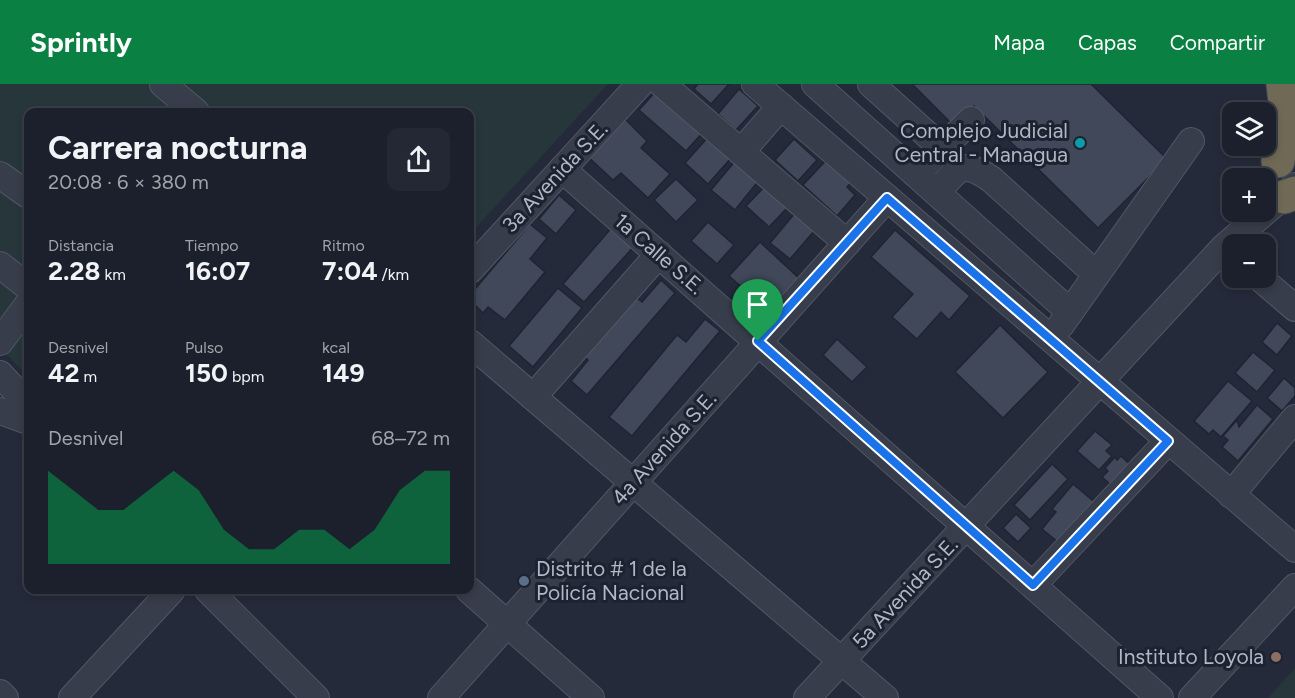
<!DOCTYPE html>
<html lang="es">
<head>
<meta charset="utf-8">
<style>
	body { margin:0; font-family:Figtree,sans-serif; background:#242834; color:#f1f3f6; height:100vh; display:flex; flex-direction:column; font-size:22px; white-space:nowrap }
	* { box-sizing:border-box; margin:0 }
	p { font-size:20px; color:#a0a3a9 }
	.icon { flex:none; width:33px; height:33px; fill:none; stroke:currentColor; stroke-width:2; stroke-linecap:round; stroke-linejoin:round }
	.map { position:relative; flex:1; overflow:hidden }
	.panel { position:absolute; left:24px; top:24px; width:450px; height:486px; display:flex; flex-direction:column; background:#1b202c; border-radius:12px; box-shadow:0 3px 9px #0003,0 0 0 2px #393e48 }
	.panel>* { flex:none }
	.fabs { position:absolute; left:1222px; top:18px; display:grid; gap:12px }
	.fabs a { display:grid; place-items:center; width:54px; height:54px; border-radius:12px; background:#1b202c; box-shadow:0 3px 9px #0003,0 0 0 2px #393e48; font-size:30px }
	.pin { position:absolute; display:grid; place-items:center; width:51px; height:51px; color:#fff; margin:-62px -26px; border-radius:50% 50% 50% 0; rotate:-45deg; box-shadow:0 0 6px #0007 }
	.pin .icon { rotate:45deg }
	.round { display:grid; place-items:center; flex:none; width:63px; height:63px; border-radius:12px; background:#242834 }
	.overview { display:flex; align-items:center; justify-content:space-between; height:102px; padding:0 24px }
	h1 { font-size:33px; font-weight:700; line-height:45px }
	.figures { display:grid; grid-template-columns:repeat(3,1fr); gap:9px; height:102px; padding:6px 24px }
	.figures div { display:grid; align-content:center }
	.figures b { font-size:26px; font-weight:700 }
	.figures small { font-size:16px; font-weight:400 }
	.figures p { font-size:16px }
	.chart { height:168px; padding:12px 24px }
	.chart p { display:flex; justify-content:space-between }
	.chart svg { width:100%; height:108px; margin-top:6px; fill:#0b8043; opacity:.7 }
	header { display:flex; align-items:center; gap:36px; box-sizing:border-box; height:84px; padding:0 30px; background:#0b8043; color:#fff }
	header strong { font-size:28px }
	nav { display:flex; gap:33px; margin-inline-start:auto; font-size:21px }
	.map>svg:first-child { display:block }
	.green { fill:#26363b }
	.building { fill:#404859; stroke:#1e2431; stroke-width:1.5 }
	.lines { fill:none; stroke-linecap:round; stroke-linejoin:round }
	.minor-casing { stroke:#525765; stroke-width:28 }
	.highway-casing { stroke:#424755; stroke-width:35 }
	.minor { stroke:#373d4a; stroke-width:26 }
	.highway { stroke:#706955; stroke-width:33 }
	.route-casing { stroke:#fff; stroke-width:12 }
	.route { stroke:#1a73e8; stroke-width:8 }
	.culture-dot { fill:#0f9aa8; stroke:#1c222f; stroke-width:2 }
	.service-dot { fill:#5c6f8a; stroke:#1c222f; stroke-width:2 }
	.education-dot { fill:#8d6e63; stroke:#1c222f; stroke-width:2 }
	.labels { text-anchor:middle; stroke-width:6; stroke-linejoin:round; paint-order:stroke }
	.poi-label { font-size:21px; fill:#b2b7c6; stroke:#1c222f; text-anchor:end }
	.street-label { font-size:21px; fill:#b2b7c6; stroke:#1c222f }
</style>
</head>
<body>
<header>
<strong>Sprintly</strong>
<nav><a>Mapa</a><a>Capas</a><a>Compartir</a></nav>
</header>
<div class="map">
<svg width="1295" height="614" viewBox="0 0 1295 614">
	<rect width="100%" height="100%" fill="#242a3a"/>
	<g class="green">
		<path d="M0,0H608L470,150V28H28V293L0,263Z"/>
		<path d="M1295,584V614H1268Z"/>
	</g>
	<g class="building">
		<path d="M698,0H729L711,20L694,5Z"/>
		<path d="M914,0H1091L1167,75L1098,144L974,22L954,42L913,1Z"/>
		<path d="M739,5L758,22L736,46L718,30Z"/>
		<path d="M657,6L704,47L686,67L639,26Z"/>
		<path d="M623,33L647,57L641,64L670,90L648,114L621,89L613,96L587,72Z"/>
		<path d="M709,52L732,73L708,100L685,79Z"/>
		<path d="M794,55L817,76L798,97L775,76Z"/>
		<path d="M830,72L855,94L847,103L855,111L837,132L803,101Z"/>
		<path d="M736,76L760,95L735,126L711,106Z"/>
		<path d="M676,95L698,116L676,138L654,116Z"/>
		<path d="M765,102L787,124L769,143L746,122Z"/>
		<path d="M559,111L576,126L556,150L539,135Z"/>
		<path d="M795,129L815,146L790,175L770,159Z"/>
		<path d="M708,138L734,161L717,180L691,157Z"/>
		<path d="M530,140L547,154L530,175L545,188L505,236L488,223L483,229L470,216V211Z"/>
		<path d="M614,141L636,160L584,218L563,200Z"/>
		<path d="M895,146L970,212L949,236L941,228L917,255L892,233L913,210L871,173Z"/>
		<path d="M760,158L801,196L771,229L729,192Z"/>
		<path d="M661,196L675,209L587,311L571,297L588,276L581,269L632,210L642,218Z"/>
		<path d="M558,204L582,224L533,283L509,262Z"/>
		<path d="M705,235L720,247L632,352L609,333L677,251L686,258Z"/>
		<path d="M1277,239L1292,252L1277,271L1262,258Z"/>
		<path d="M1000,241L1048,288L1003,334L955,288Z"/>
		<path d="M837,255L867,283L852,298L823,271Z"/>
		<path d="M1253,268L1275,286L1257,308L1235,289Z"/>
		<path d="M1284,294L1295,304V312L1282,327L1267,314Z"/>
		<path d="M1228,297L1252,317L1221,353L1213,346L1209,350L1194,337Z"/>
		<path d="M1257,321L1273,335L1238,377L1222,363L1228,356L1223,352L1237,336L1239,343Z"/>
		<path d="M1095,347L1112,361L1106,367L1112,372L1099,386L1077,367Z"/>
		<path d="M1121,372L1136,386L1118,407L1102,393L1108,387L1105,384L1115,373L1117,376Z"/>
		<path d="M1052,380L1068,395L1030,436L1014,421Z"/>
		<path d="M1073,400L1098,421L1058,458L1042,445L1056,428L1052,425Z"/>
		<path d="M1016,430L1031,444L1018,458L1003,444Z"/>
	</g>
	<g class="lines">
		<g class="minor-casing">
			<g id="minor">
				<path d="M163,0L196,28"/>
				<path d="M662,0L847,159"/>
				<path d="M755,0L1295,465"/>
				<path d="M815,0L1070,228"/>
				<path d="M871,0L942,64"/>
				<path d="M741,68L781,22"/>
				<path d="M562,85L1160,614"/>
				<path d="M916,90L971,36"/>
				<path d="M0,91L28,111"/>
				<path d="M937,108C959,84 961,75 991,95L1096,190"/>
				<path d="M0,181L28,203"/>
				<path d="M470,186L640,0"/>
				<path d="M1260,194L1295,224"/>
				<path d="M1061,241L1191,57"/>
				<path d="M0,258L28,220"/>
				<path d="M470,259L885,614"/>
				<path d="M0,290L28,320"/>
				<path d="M533,313L659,170"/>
				<path d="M0,327L28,337"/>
				<path d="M1231,411L1295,334"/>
				<path d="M1033,501L1168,357"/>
				<path d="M208,506L316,614"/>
				<path d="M469,506L591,614"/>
				<path d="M0,609L5,614"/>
				<path d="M72,614L172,506"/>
				<path d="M441,614L887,114"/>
				<path d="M807,614L1224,163L1295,102"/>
				<path d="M1192,614L1295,503"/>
			</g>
		</g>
		<g class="highway-casing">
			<g id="highway">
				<path d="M1278,77L1286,27L1283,0"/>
				<path d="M1284,113L1295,109"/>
			</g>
		</g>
		<use href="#minor" class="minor"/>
		<use href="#highway" class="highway"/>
	</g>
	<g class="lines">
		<g class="route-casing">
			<path id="route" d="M887,114L1168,357L1033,501L758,257Z"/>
		</g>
		<use href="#route" class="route"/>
	</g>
	<circle class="culture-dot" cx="1080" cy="59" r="6"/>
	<circle class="service-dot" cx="524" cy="497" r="6"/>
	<circle class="education-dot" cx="1276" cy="573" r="6"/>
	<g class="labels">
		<g class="poi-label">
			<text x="1068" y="54">Complejo Judicial<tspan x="1068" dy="24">Central - Managua</tspan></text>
			<text x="536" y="492" text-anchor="start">Distrito # 1 de la<tspan x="536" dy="24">Policía Nacional</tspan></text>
			<text x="1264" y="580">Instituto Loyola</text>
		</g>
		<g class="street-label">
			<text transform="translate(555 93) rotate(-47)" y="7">3a Avenida S.E.</text>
			<text transform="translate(659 170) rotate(41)" y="7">1a Calle S.E.</text>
			<text transform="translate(664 364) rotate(-48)" y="7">4a Avenida S.E.</text>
			<text transform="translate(905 509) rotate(-47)" y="7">5a Avenida S.E.</text>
		</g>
	</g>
</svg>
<div class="fabs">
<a><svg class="icon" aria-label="layers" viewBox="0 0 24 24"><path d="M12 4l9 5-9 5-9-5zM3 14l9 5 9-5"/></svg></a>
<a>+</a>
<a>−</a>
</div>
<div class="pin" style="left:758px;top:257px;background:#1e9e55"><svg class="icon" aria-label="arrive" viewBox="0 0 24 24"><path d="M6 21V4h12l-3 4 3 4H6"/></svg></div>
<section class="panel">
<div class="overview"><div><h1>Carrera nocturna</h1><p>20:08 · 6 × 380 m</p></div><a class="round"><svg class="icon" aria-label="share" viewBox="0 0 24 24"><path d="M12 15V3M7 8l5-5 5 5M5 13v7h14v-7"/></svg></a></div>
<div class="figures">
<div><p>Distancia</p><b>2.28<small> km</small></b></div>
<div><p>Tiempo</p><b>16:07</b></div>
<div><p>Ritmo</p><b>7:04<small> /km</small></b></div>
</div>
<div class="figures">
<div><p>Desnivel</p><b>42<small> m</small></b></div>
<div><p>Pulso</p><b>150<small> bpm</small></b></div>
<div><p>kcal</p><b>149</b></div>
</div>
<div class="chart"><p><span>Desnivel</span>68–72 m</p>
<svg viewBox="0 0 160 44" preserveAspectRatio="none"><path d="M0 44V6L10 14L20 22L30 22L40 14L50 6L60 14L70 30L80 38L90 38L100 30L110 30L120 38L130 30L140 14L150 6L160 6V44z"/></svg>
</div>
</section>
</div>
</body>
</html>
